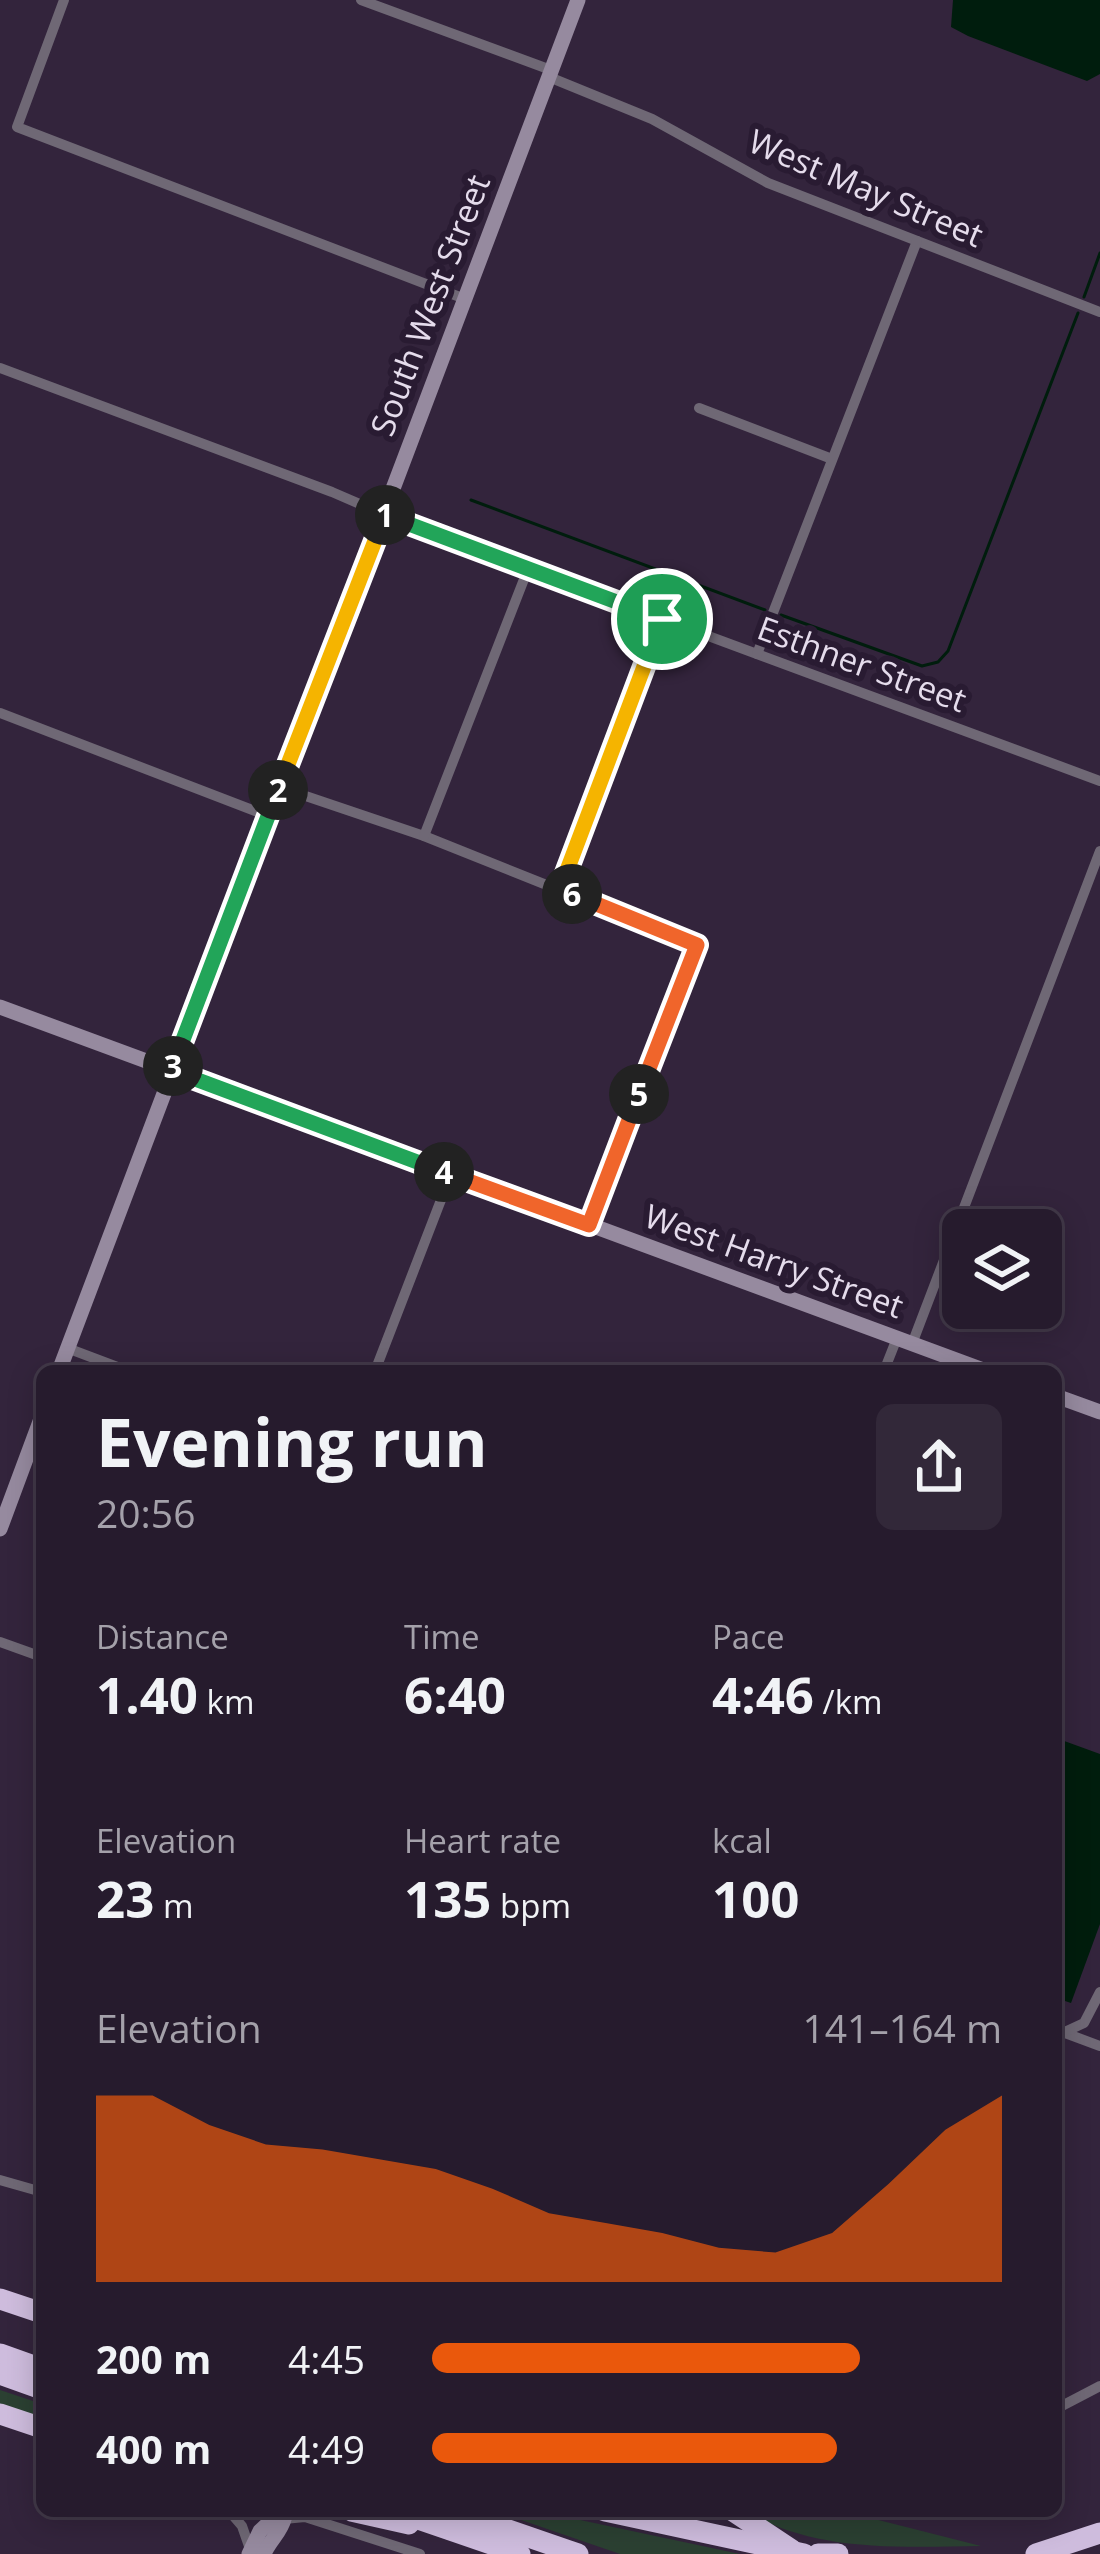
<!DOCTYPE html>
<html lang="en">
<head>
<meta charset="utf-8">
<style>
	body { margin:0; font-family:"Open Sans",sans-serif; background:#322839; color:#f1f3f6; height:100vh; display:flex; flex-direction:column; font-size:45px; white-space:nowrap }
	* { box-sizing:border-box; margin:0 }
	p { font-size:39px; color:#a4a1aa }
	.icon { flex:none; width:66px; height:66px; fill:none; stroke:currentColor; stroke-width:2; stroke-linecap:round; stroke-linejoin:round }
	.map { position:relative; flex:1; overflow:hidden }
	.panel { position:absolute; left:36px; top:1365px; width:1026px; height:1152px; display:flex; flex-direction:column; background:#261b2d; border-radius:18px; box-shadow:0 6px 30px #0003,0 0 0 3px #423949 }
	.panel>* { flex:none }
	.fabs { position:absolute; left:942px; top:1209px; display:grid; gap:24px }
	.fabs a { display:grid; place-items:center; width:120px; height:120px; border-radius:18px; background:#261b2d; box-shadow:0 6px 30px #0003,0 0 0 3px #423949; font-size:60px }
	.pin { position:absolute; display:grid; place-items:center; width:102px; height:102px; color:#fff; margin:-51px; border:6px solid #fff; border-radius:50%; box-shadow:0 3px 12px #0007 }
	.km { position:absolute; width:60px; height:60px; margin:-30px; border-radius:50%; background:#222; color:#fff; font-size:33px; line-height:60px; text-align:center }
	.round { display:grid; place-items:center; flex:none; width:126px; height:126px; border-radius:18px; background:#322839 }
	.head { display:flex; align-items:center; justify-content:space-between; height:204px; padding:0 60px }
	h1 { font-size:66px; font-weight:700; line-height:90px }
	.metrics { display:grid; grid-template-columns:repeat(3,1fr); gap:18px; height:204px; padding:12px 60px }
	.metrics div { display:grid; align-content:center }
	.metrics b { font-size:51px; font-weight:700 }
	.metrics small { font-size:33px; font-weight:400 }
	.metrics p { font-size:33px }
	.chart { height:336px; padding:24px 60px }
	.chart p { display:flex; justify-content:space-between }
	.chart svg { width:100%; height:216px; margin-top:12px; fill:#ea580c; opacity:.7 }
	ul { padding:0 60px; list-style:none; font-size:39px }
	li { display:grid; grid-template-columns:192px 144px 1fr; align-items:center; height:90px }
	li i { height:30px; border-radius:15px; background:#ea580c }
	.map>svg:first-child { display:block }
	.green { fill:#2b4032 }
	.water { fill:#001d0d }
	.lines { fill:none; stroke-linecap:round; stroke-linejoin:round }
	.stream { stroke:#001d0d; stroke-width:3 }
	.street { stroke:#6f6875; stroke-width:10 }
	.secondary { stroke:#968a9f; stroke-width:15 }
	.highway { stroke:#cebcdd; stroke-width:21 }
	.highway-bridge { stroke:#cebcdd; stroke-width:21 }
	.split-1-casing { stroke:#fff; stroke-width:24 }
	.split-2-casing { stroke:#fff; stroke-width:24 }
	.split-3-casing { stroke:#fff; stroke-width:24 }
	.split-4-casing { stroke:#fff; stroke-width:24 }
	.split-5-casing { stroke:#fff; stroke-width:24 }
	.split-6-casing { stroke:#fff; stroke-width:24 }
	.split-7-casing { stroke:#fff; stroke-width:24 }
	.split-1 { stroke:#22a559; stroke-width:15 }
	.split-2 { stroke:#f5b400; stroke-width:15 }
	.split-3 { stroke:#22a559; stroke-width:15 }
	.split-4 { stroke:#22a559; stroke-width:15 }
	.split-5 { stroke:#f0652b; stroke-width:15 }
	.split-6 { stroke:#f0652b; stroke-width:15 }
	.split-7 { stroke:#f5b400; stroke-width:15 }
	.labels { text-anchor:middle; stroke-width:12; stroke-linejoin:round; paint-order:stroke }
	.street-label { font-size:33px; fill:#e5dcec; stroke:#291b32 }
</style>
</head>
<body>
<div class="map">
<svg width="1100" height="2554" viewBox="0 0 1100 2554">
	<rect width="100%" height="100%" fill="#33243c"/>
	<g class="green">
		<path d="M0,2390L42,2404V2421L0,2406Z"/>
		<path d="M495,2511H538L740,2554H620Z"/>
		<path d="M747,2511H843L981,2546C906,2547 812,2553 747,2511Z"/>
	</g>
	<g class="water">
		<path d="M953,0H1100V74L1087,81L968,36L951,27Z"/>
		<path d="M1056,1738L1100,1754V1924L1071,2003L1056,1998Z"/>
	</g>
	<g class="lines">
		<g class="stream">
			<path d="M1084,297L1100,253"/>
			<path d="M471,500L765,610"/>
			<path d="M781,615L922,666L938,662L948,651L1078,313"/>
		</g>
		<g class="street">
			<path d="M64,0L17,127L465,299"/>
			<path d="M361,0L551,70"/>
			<path d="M549,77L652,119L768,183L1100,312"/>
			<path d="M0,368L332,492L406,524L1100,781"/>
			<path d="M699,408L832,459"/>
			<path d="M757,654L917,241"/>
			<path d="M0,713L268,816"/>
			<path d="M279,787L424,836L697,945L589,1225"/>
			<path d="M424,836L528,569"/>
			<path d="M560,889L661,619"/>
			<path d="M912,1344L1100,851"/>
			<path d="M67,1348L128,1371"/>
			<path d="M375,1371L451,1174"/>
			<path d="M884,1371L897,1338"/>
			<path d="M0,1642L42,1657"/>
			<path d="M1065,2033L1100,2046"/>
			<path d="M1056,2036L1084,2023L1100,1992"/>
			<path d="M0,2180L42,2192"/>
			<path d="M1056,2409L1100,2386"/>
			<path d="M229,2511L242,2526L250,2549"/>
			<path d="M262,2511L284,2519L305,2517L420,2554"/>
		</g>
		<g class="secondary">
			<path d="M0,1007L986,1371"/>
			<path d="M59,1371L578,0"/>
			<path d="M1056,1396L1100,1412"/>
			<path d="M0,1529L42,1416"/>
			<path d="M249,2554L260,2531L274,2518L284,2519"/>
			<path d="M264,2554C269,2541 281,2532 284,2519"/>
		</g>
		<g class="highway">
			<path d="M0,2299L42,2313"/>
			<path d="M0,2354L42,2369"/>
			<path d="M0,2374L42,2389"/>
			<path d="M0,2414L42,2428"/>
			<path d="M351,2511L409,2524"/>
			<path d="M395,2511L520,2554"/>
			<path d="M453,2511L578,2554"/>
			<path d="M733,2511L792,2550"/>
			<path d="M818,2554H838"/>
			<path d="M1036,2554L1100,2533"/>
		</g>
		<path class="highway-bridge" d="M605,2511L804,2554"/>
	</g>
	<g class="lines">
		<g class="split-1-casing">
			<path id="split-1" d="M385,515L662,619"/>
		</g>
		<g class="split-2-casing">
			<path id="split-2" d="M278,790L385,515"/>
		</g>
		<g class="split-3-casing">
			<path id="split-3" d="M173,1066L278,790"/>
		</g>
		<g class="split-4-casing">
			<path id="split-4" d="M173,1066L171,1070L444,1172"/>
		</g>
		<g class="split-5-casing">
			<path id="split-5" d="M444,1172L589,1225L639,1094"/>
		</g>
		<g class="split-6-casing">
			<path id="split-6" d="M572,894L697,945L639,1094"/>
		</g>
		<g class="split-7-casing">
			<path id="split-7" d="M572,894L560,889L662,619"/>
		</g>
		<use href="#split-1" class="split-1"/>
		<use href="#split-2" class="split-2"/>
		<use href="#split-3" class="split-3"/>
		<use href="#split-4" class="split-4"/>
		<use href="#split-5" class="split-5"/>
		<use href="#split-6" class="split-6"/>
		<use href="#split-7" class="split-7"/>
	</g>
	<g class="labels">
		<g class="street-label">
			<text transform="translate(866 188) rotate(23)" y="12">West May Street</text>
			<text transform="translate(430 305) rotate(-69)" y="12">South West Street</text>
			<text transform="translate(862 664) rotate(20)" y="12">Esthner Street</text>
			<text transform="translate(774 1261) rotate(20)" y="12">West Harry Street</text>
		</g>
	</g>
</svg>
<div class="fabs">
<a><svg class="icon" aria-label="layers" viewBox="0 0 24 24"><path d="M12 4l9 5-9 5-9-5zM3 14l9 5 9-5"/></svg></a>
</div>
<div class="pin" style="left:662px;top:619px;background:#1e9e55"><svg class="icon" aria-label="arrive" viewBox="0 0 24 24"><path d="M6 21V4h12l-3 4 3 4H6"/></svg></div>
<b class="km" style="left:385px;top:515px">1</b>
<b class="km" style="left:278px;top:790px">2</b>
<b class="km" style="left:173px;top:1066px">3</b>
<b class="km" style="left:444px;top:1172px">4</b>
<b class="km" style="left:639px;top:1094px">5</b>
<b class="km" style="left:572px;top:894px">6</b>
<section class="panel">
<div class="head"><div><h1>Evening run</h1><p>20:56</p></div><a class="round"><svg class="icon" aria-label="share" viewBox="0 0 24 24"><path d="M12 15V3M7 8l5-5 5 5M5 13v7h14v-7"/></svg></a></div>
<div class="metrics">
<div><p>Distance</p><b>1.40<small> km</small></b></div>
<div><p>Time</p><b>6:40</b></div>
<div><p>Pace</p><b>4:46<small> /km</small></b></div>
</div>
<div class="metrics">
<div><p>Elevation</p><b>23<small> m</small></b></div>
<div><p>Heart rate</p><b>135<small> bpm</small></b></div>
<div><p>kcal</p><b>100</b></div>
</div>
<div class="chart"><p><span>Elevation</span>141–164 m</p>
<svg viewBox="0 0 160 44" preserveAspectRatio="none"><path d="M0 44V6L10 6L20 12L30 16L40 17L50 19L60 21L70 25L80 30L90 32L100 34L110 37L120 38L130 34L140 24L150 13L160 6V44z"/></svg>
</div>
<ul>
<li><b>200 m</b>4:45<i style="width:75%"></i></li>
<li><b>400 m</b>4:49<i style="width:71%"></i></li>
</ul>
</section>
</div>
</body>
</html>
